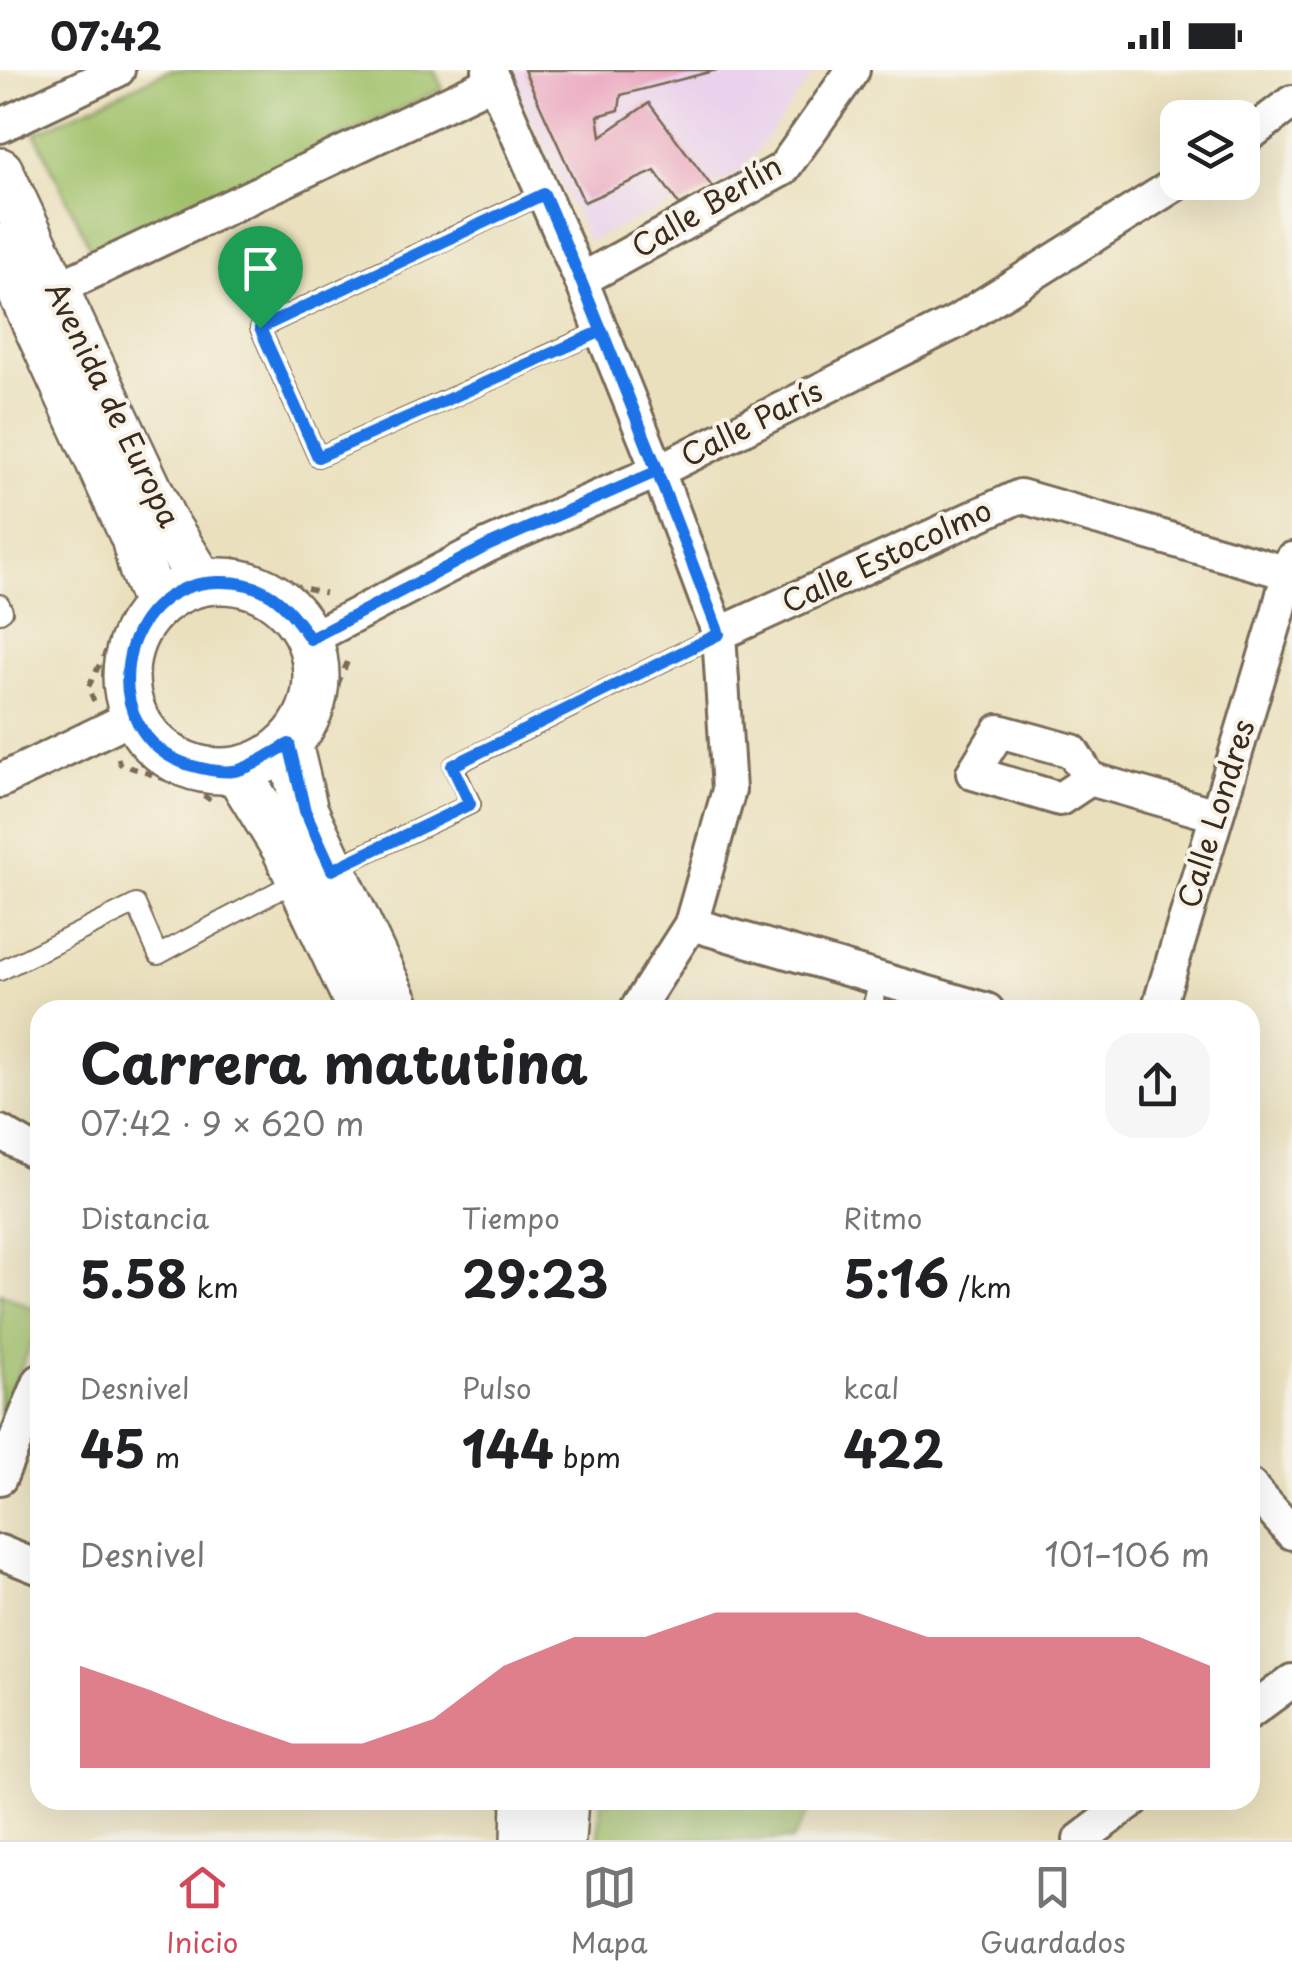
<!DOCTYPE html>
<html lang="es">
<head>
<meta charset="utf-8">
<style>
	body { margin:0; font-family:"Playpen Sans",sans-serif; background:#f6f6f6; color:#202124; height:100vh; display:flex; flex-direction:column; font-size:38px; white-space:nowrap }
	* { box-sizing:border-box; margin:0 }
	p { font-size:32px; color:#757577 }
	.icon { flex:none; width:55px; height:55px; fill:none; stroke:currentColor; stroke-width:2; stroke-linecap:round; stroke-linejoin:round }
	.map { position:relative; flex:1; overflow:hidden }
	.drawer { position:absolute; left:30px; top:930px; width:1230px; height:810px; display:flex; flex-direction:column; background:#fff; border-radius:30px; box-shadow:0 10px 40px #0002 }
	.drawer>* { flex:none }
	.buttons { position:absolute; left:1160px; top:30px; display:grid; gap:20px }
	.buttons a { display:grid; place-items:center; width:100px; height:100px; border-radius:20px; background:#fff; box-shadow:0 10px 40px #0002; font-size:50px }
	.pin { position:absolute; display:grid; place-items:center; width:85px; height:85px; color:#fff; margin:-102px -42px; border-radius:50% 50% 50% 0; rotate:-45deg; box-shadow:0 0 10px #0007 }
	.pin .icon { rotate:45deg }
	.round { display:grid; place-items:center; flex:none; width:105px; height:105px; border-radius:30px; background:#f6f6f6 }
	.head { display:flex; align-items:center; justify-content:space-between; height:170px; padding:0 50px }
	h1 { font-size:55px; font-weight:700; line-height:75px }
	.metrics { display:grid; grid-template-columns:repeat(3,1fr); gap:15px; height:170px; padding:10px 50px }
	.metrics div { display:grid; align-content:center }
	.metrics b { font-size:50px; font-weight:700 }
	.metrics small { font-size:28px; font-weight:400 }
	.metrics p { font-size:28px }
	.chart { height:280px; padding:20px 50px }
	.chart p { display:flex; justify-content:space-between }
	.chart svg { width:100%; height:180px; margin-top:10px; fill:#d1495b; opacity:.7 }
	.status { display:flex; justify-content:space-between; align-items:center; height:70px; padding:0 50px; background:#fff; direction:ltr }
	.status svg { height:28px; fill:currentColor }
	.tabs { display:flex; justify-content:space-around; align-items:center; height:140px; border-top:2px solid #e0e0e0; background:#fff; font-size:28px; color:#757577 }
	.tabs a { display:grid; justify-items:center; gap:5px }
	.tabs .current { color:#d1495b }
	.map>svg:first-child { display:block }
	.built { fill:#ead1ec }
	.green { fill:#a0c16a; stroke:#6e7644; stroke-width:2.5 }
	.building { fill:#e898b8 }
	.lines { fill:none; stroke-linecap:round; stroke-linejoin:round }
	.lane-casing { stroke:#786a56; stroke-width:22 }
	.street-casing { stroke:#786a56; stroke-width:38 }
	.secondary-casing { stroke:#786a56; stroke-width:50 }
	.path { stroke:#786a56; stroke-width:5; stroke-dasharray:8 8; stroke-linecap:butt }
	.lane { stroke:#fff; stroke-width:18 }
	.street { stroke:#fff; stroke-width:32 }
	.secondary { stroke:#fff; stroke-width:45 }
	.route-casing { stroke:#fff; stroke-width:20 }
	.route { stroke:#1a73e8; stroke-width:12 }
	.labels { text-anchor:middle; stroke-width:8; stroke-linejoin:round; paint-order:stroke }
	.street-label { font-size:30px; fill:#3b2a1e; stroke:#f7f3e8 }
</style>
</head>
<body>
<div class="status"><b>07:42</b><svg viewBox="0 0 49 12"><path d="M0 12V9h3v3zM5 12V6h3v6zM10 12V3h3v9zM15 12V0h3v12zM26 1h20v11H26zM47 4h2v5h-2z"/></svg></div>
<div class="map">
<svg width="1292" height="1770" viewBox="0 0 1292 1770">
	<rect width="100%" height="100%" fill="#f7f3e8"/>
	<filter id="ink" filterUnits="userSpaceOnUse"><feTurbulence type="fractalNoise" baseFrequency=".01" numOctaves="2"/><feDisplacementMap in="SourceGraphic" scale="20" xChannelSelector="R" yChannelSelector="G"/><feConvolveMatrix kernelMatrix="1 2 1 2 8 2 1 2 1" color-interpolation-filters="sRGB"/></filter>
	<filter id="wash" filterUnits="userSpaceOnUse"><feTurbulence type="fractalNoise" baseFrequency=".0048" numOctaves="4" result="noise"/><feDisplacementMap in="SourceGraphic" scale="40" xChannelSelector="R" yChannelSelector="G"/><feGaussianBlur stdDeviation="2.25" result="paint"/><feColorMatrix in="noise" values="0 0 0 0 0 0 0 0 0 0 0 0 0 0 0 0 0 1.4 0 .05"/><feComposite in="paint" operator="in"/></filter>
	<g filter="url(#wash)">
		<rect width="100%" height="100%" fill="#eae0bd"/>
		<path class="built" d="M508,0H817L741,103L588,171Z"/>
		<g class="green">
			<path d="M169,0H434L443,19L93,184L35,63Z"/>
			<path d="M0,1223L40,1242V1255L0,1346Z"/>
			<path d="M601,1730H814L792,1770H599Z"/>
		</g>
		<g id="blocks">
			<path class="building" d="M524,0H717L621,25L619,40L598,46L601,66L649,33L713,118L680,136L655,101L584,132Z"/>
		</g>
	</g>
	<g filter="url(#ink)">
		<use href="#blocks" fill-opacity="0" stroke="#786a56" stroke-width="2.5"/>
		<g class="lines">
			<g class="lane-casing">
				<g id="lane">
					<path d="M543,124L260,258L318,387L601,261"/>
					<path d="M0,534L3,541L0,543"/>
					<path d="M335,798L471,734L453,696L719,564"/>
					<path d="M0,901L136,834L158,885L298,810"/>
					<path d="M871,940L880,909"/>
				</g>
			</g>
			<g class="street-casing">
				<g id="street">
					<path d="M489,0L581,210L658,401L719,564L729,720L691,854L636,940"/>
					<path d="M0,56L118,0"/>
					<path d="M1242,70L1292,32"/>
					<path d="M581,210L783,99L853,0"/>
					<path d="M56,219L494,11"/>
					<path d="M719,564L1020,426L1288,503"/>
					<path d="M310,569L487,476L658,401L956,252L1179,112"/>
					<path d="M1090,709L1072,681L999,661L973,703L1060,729L1090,709L1216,745"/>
					<path d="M0,711L134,646"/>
					<path d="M691,854L987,940"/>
					<path d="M1158,940L1278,543L1292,489"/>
					<path d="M0,1062L40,1085"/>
					<path d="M0,1408L40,1311"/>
					<path d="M1250,1416L1292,1463"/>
					<path d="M0,1482L40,1498"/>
					<path d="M1250,1642L1292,1611"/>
					<path d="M1080,1770L1133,1730"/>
				</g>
			</g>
			<g class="secondary-casing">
				<g id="secondary">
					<path d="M0,101L164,451L202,512"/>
					<path d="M0,177L134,468L142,499L157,535"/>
					<circle cx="221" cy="606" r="95"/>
					<path d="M289,674L305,741L399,940"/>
					<path d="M237,701L284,777L361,940"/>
					<path d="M524,1770L525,1730"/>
					<path d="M562,1770L565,1730"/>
				</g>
			</g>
			<g class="path">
				<path d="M233,488L298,516L325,523"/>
				<path d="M94,631L88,618L123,546"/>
				<path d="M324,660L329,635L350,586"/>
				<path d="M118,688L120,694L194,719L210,730"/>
			</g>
			<use href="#lane" class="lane"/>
			<use href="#street" class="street"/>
			<use href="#secondary" class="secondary"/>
		</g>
	</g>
	<g class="lines" filter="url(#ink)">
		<g class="route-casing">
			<path id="route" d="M260,258L318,387L602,261L658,401L487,476L310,569C286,532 264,510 217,512C115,515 92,663 189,695C203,699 219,703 234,701C250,699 274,682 289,674L305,741L332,800L470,734L452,696L719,564C663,416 607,269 544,124L260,258"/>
		</g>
		<use href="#route" class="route"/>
	</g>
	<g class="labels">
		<g class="street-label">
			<text transform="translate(707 137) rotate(-31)" y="10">Calle Berlín</text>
			<text transform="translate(112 335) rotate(64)" y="10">Avenida de Europa</text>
			<text transform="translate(752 354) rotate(-27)" y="10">Calle París</text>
			<text transform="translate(887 487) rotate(-25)" y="10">Calle Estocolmo</text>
			<text transform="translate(1217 744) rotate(-73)" y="10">Calle Londres</text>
		</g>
	</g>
</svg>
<div class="buttons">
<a><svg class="icon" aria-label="layers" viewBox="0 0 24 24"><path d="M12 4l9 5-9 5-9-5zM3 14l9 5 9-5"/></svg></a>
</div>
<div class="pin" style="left:260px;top:258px;background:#1e9e55"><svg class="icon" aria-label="arrive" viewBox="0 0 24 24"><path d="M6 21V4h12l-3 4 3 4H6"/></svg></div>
<section class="drawer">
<div class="head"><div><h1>Carrera matutina</h1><p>07:42 · 9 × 620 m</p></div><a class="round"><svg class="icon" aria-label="share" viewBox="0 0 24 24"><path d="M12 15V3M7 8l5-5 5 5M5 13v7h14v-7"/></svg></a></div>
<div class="metrics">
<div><p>Distancia</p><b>5.58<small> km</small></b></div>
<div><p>Tiempo</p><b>29:23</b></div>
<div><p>Ritmo</p><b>5:16<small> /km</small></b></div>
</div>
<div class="metrics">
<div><p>Desnivel</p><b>45<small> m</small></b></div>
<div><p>Pulso</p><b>144<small> bpm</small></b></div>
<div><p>kcal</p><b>422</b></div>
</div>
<div class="chart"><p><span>Desnivel</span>101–106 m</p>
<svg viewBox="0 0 160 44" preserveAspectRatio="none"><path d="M0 44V19L10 25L20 32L30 38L40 38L50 32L60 19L70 12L80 12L90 6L100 6L110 6L120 12L130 12L140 12L150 12L160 19V44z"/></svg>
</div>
</section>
</div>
<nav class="tabs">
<a class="current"><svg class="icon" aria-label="home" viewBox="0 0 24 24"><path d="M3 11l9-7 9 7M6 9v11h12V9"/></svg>Inicio</a>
<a><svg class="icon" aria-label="map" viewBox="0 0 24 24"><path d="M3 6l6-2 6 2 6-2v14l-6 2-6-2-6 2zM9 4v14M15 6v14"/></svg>Mapa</a>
<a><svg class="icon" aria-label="saved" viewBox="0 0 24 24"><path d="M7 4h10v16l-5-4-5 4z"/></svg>Guardados</a>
</nav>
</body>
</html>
